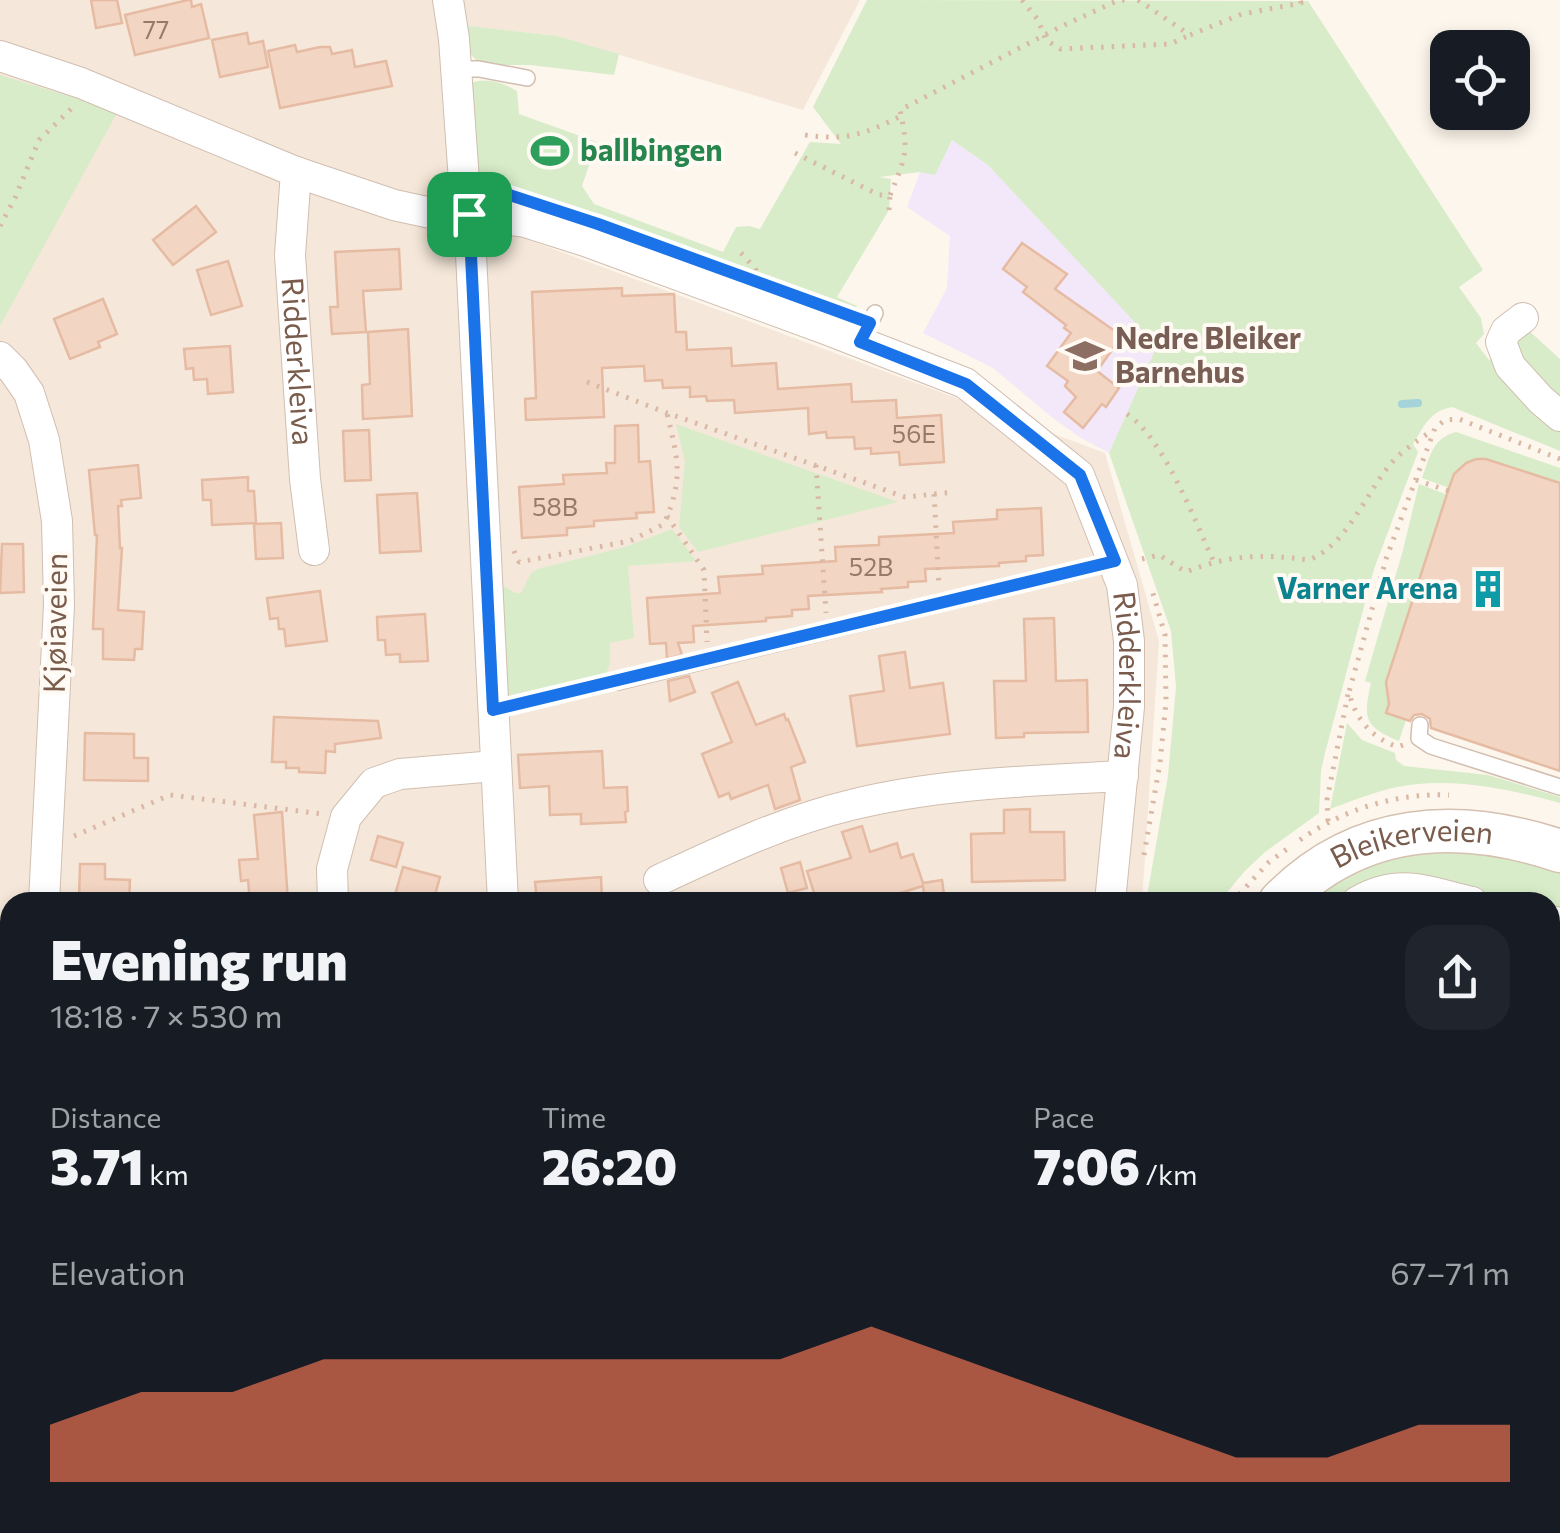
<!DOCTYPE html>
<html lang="en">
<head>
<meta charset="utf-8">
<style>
	body { margin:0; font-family:Commissioner,sans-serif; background:#20242c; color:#f1f3f6; height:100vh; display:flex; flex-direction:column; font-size:38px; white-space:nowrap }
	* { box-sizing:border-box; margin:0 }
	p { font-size:32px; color:#9ea1a6 }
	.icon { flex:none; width:55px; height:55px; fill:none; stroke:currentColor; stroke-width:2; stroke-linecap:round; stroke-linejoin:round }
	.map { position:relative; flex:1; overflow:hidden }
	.details { position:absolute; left:0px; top:892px; width:1560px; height:642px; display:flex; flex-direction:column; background:#171b24; border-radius:30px 30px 0 0; box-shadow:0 5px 15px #0003 }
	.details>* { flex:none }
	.buttons { position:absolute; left:1430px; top:30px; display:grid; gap:20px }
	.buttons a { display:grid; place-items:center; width:100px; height:100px; border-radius:20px; background:#171b24; box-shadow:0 5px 15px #0003; font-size:50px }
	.pin { position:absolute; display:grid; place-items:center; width:85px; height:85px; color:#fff; margin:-42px; border-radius:20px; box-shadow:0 5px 15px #0006 }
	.round { display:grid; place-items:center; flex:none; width:105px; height:105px; border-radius:30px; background:#20242c }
	.summary { display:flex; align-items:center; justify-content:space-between; height:170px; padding:0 50px }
	h1 { font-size:55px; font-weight:800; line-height:75px }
	.metrics { display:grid; grid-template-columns:repeat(3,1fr); gap:15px; height:170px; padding:10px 50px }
	.metrics div { display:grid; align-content:center }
	.metrics b { font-size:50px; font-weight:800 }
	.metrics small { font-size:28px; font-weight:400 }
	.metrics p { font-size:28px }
	.chart { height:280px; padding:20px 50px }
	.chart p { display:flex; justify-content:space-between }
	.chart svg { width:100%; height:180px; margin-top:10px; fill:#e76f51; opacity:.7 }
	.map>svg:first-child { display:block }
	.residential { fill:#f5e8da }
	.education { fill:#f3e8fa }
	.green { fill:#d8ecc9 }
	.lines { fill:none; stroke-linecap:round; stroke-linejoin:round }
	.stream { stroke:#a5d3da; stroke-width:8 }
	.building { fill:#f3d5c3; stroke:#e6bba3; stroke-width:2.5 }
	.lane-casing { stroke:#d1beb0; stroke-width:18 }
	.street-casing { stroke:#d1beb0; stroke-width:32 }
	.secondary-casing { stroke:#d6c0b0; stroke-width:45 }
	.path { stroke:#d9b8a5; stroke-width:5; stroke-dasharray:2.5 8; stroke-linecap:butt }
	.lane { stroke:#fff; stroke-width:15 }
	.street { stroke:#fff; stroke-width:30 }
	.secondary { stroke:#fff; stroke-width:42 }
	.route-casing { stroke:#fff; stroke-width:20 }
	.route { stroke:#1a73e8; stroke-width:12 }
	.labels { text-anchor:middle; stroke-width:8; stroke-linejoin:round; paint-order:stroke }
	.number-label { font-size:25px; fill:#987a6a }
	.leisure-label { font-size:30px; font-weight:bold; fill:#27864d; stroke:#fffaf3; text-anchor:start }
	.education-label { font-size:30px; font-weight:bold; fill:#785e54; stroke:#fffaf3; text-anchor:start }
	.street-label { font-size:30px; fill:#7a5c4d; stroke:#fffaf3 }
	.culture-label { font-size:30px; font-weight:bold; fill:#0d838f; stroke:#fffaf3; text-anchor:end }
</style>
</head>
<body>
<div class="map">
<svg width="1560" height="1533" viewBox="0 0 1560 1533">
	<rect width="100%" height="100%" fill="#fdf6ec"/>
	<g class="residential">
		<path d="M0,0H860L803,110L557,36L456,25L467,217L1105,453L1159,641L1142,902H10V1469L0,1466Z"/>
		<path d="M1560,868V1533H1404L1397,1525H1550V902H1301Z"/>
		<path d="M76,1525H1280L1258,1533H77Z"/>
	</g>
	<path class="education" d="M952,140L988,165L1158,346L1109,453L1081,438L1050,416L993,368L923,333L947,288L950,236L907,207L920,172L935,174Z"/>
	<g class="green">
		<path d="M867,0L1308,1L1483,270L1459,287L1481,318L1484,334L1476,343L1489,360L1496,356L1560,424V451L1452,407C1430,411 1424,426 1413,444L1418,452L1374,569L1325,753L1321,771L1319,813L1265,852L1244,872L1219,902H1146L1168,776L1176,687L1171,631L1109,453L1157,346L988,165L952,140L935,175L920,172L879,177L891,179L889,210L837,297L857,306L853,313L691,250L481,177L473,158L471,83C487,77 503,83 517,91L519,114L597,142L582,186L594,204L723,252L736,227L749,226L760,229L810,142L841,144L813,107Z"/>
		<path d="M460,25L557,36L619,54L614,75L530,65H502L476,60L464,47Z"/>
		<path d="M0,75L118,111L0,326Z"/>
		<path d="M1527,329L1560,359V410L1541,394L1510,339Z"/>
		<path d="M676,424L898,502L698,552L679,527L685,461Z"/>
		<path d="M1456,432L1560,468V483L1486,459C1466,459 1456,469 1449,488L1422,478C1430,457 1432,438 1456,432Z"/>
		<path d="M1419,484L1448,495L1386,682L1389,704L1386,713L1406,720L1399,741C1364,727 1363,718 1371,683L1365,681L1403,550Z"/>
		<path d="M672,529L696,561L628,566L634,638L610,643C611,659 611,671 599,682L506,704L502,585L515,593H521L531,573L538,569L625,547Z"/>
		<path d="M1347,723L1362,740L1395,753L1396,760L1404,766L1488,775L1560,797V803C1509,789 1451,776 1397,787C1374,792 1352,801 1330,809Z"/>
		<path d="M1441,847L1560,866V911L1550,909V902H1520L1403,876L1367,885L1337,902H1301L1374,859Z"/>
		<path d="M0,1490L10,1493V1525H68L70,1533H0Z"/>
		<path d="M1068,1525H1144L1174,1529L1199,1525H1236L1239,1533H1070Z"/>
		<path d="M1348,1525H1438L1446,1533H1355Z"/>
	</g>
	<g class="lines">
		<path class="stream" d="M1402,404L1418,403"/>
	</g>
	<g class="building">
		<path d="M91,0H117L122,23L96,28Z"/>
		<path d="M188,0H191L192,7L201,4L209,38L135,55L125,15Z"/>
		<path d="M247,33L249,44L263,41L268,67L220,77L212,40Z"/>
		<path d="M295,45L297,52L320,47H330L332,54L352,50L355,67L386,61L392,86L280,108L268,51Z"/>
		<path d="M196,206L216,232L173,265L153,240Z"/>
		<path d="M1022,243L1067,274L1055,289L1122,336L1097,371L1119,388L1106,407L1102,404L1083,428L1064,412L1076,397L1065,386L1068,381L1047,366L1071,333L1064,328L1066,325L1023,292L1027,287L1003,269Z"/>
		<path d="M399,249L401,289L363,291L366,332L332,334L330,307H338L335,252Z"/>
		<path d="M228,261L242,306L211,315L197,270Z"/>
		<path d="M622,288V296L674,294L676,332H686L687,350L731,348L732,366L776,363L778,389L851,384L852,402L896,400L897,418L941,415L944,462L900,465L899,452L871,454V448L855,449L854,437L827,438L826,432L809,434L808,408L735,413L734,400L707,401L706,396L690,397V387L663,388L662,380L645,381L644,366L602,368L604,417L526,420L525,399L536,398L532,292Z"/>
		<path d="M103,299L117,334L98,342L100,347L70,359L54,319Z"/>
		<path d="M408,329L412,416L363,419L362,385L370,384L368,332Z"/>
		<path d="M230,346L233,392L208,394L207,379L194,380L193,368L186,369L184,349Z"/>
		<path d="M638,425L639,462L650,461L654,512L636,513L637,518L594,521V526L567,528V535L522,538L519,487L564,484L563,475L607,473L606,463H615V426Z"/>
		<path d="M369,430L371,480L345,481L343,431Z"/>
		<path d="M1476,459H1486L1560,483V771L1431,728L1430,719L1422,714L1414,715L1410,721L1386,713L1389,704L1386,682L1449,488L1454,474L1466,463Z"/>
		<path d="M138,465L141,498L121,500L122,506H118L120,548H122L118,610L144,612L142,649H135L134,660L103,659V629H93L97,535H95L89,470Z"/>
		<path d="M248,477V491H254L256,523L212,525L211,500H203L202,480Z"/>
		<path d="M417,493L421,551L380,553L377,495Z"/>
		<path d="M1041,508L1043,555L1026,556V561L999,563V566L925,569L926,581L908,582V587L881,589L882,592L808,596L809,609L792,610V616L766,618V621L693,626L694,642L678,643L682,655L667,659L666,643L650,644L647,598L720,593L718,577L763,574L762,566L836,561L835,547L879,545V537L954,533L953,522L997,519V510Z"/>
		<path d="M281,523L283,558L256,559L254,524Z"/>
		<path d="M2,544H23L24,592L0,593Z"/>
		<path d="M320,591L327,641L286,646L284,629H279L278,618L270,619L267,598Z"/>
		<path d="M425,614L428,661L400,662V654L386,655L385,640H378L377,617Z"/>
		<path d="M1054,618L1056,681L1087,680L1088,732L1024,733V737L996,738L994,681H1026L1024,619Z"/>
		<path d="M905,652L910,688L943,683L950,734L857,746L850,696L884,691L879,656Z"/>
		<path d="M689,676L695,692L670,701L668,681Z"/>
		<path d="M738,682L756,725L784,714L786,720L788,719L805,762L791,767L800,800L775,809L768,785L731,799L729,793L719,797L702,754L732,742L712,693Z"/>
		<path d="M274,717L378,721L381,738L335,744V752L326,751L325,773L299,772V768H286V762H272Z"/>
		<path d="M85,733L134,734V758H148V781L84,780Z"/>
		<path d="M602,751L604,788L627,787L628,811L625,812L626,822L581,824V814L550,815L549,786L520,788L518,755Z"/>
		<path d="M1030,809V832H1064L1065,880L972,882L971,834L1004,833V810Z"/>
		<path d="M282,812L288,902H250L248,880L241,881L239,860L258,859L254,815Z"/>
		<path d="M862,826L870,852L897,843L901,858L913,854L923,883L942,880L945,902H925L923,886L871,902H817L807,871L851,858L842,832Z"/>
		<path d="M378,836L403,843L396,867L371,860Z"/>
		<path d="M800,862L807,888L788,893L781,868Z"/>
		<path d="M80,864H105V879L130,880L129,902H89V899L79,898Z"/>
		<path d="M403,867L440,877L433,902H393Z"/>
		<path d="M601,877L602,902H537L535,882Z"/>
	</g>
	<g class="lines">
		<g class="lane-casing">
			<g id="lane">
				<path d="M456,69H479L527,78"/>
				<path d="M860,342L875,313"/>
				<path d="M618,682L1115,561"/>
				<path d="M1420,725L1419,738L1431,746L1560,787"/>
			</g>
		</g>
		<g class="street-casing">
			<g id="street">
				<path d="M448,0L454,39L464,181L469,214L503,902"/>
				<path id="s1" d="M0,56L81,83L296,172L394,205L431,213L469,214L525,222L585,241L828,330L965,383L1079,475L1122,585L1129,641V707L1110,902"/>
				<path id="s2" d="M296,172L290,255L305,479L314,550"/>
				<path d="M1523,318L1506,331L1501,342L1510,366L1541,400L1560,416"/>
				<path d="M0,357L13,370L29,393L44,440L57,521L59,605L44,902"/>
				<path d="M659,880C721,851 784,821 851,805C940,783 1032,781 1123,776"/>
				<path d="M333,902L332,869L346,817L374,783L400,774L495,766"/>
				<path d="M1357,902C1399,877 1428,892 1472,902"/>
				<path d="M1550,921L1560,923"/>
				<path d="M0,1476L10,1480"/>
				<path d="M343,1533L344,1525"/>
				<path d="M513,1533L515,1525"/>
				<path d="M774,1533L776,1525"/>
			</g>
		</g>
		<g class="secondary-casing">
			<g id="secondary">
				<path id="s3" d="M1280,902C1358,822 1458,817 1560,851"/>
				<path d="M1331,1525L1339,1533"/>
			</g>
		</g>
		<g class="path">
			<path d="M1022,0L1038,20L1046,40L1060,49L1170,44L1190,35"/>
			<path d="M1138,0L1190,35L1242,14L1301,3L1300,0"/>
			<path d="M805,135C847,141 865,134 901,116"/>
			<path d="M795,153L879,195H890C906,157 909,151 900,110L1060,27L1119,0H1130"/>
			<path d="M889,210L890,195"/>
			<path d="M0,226L15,198L39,140L73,107"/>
			<path d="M741,253L755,268L759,277"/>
			<path d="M587,382L667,413L905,497L955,492"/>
			<path d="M1127,414C1164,439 1194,519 1213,560"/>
			<path d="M816,465L826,613"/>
			<path d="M1416,480L1449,491"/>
			<path d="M934,494L939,586"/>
			<path d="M667,516L704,570L707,642"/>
			<path d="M514,551L519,562L630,541L664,524C684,478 678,460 667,413"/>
			<path d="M1142,559L1159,555L1186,572C1231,554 1262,554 1309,560C1350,543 1366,490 1395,459C1406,448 1420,439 1433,430"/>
			<path d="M518,704L600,686"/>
			<path d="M1403,745L1398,747C1372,738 1355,719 1349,692L1386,559L1435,428L1445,420L1459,419L1560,459"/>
			<path d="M1328,821L1327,800L1348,694"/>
			<path d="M74,836L170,795L323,814"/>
			<path d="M1300,840C1343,809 1397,793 1449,795"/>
			<path d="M1144,855L1160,763L1166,702L1165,635L1152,590"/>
			<path d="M1232,902L1269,862L1287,849"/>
			<path d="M1550,1030L1560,1020"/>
			<path d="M1287,1525L1294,1533"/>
		</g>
		<use href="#lane" class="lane"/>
		<use href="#street" class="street"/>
		<use href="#secondary" class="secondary"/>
	</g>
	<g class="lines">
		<g class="route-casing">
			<path id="route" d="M464,180L598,224L870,323L860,342L966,384L1080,475L1115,561L493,710L469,214Z"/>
		</g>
		<use href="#route" class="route"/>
	</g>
	<defs>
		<g id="stadium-bare" transform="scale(3)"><path d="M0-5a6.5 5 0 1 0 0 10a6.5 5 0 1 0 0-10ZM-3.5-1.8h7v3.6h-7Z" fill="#2e9e5b" stroke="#fffaf3" stroke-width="2.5" paint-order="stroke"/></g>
		<g id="school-bare" transform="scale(3)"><path d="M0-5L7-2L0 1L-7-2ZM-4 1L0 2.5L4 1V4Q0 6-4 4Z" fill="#8d6e63" stroke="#fffaf3" stroke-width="2.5" paint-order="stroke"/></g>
		<g id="building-bare" transform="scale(3)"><path d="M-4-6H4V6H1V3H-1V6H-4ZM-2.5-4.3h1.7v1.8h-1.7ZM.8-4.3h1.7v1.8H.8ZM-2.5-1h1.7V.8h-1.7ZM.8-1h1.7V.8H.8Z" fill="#0f9aa8" stroke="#fffaf3" stroke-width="2.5" paint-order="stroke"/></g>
	</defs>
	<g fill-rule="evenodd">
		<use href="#stadium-bare" x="550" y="151"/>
		<use href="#school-bare" x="1085" y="356"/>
		<use href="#building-bare" x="1488" y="589"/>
	</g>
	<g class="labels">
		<g class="number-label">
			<text x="156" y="39">77</text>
			<text x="914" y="443">56E</text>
			<text x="555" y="516">58B</text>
			<text x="871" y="576">52B</text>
		</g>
		<g class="leisure-label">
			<text x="580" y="161">ballbingen</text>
		</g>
		<g class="education-label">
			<text x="1115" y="349">Nedre Bleiker<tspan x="1115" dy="34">Barnehus</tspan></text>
		</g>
		<g class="street-label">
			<text dy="10" stroke="none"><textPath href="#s2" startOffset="190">Ridderkleiva</textPath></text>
			<text transform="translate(56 623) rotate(-89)" y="10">Kjøiaveien</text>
			<text dy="10" stroke="none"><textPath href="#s1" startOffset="1378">Ridderkleiva</textPath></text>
			<text dy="10" stroke="none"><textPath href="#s3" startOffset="150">Bleikerveien</textPath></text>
		</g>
		<g class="culture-label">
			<text x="1458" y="599">Varner Arena</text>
		</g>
	</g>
</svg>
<div class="buttons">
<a><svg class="icon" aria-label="locate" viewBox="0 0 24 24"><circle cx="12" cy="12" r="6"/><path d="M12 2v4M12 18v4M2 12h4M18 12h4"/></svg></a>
</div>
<div class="pin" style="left:469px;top:214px;background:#1e9e55"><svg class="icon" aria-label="arrive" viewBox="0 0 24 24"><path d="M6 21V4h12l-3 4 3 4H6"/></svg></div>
<section class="details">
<div class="summary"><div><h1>Evening run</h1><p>18:18 · 7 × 530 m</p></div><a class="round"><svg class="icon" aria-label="share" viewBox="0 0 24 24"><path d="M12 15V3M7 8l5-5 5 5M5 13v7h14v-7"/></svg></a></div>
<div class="metrics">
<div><p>Distance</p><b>3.71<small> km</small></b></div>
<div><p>Time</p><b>26:20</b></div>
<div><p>Pace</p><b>7:06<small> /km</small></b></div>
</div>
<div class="chart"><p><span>Elevation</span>67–71 m</p>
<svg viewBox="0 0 160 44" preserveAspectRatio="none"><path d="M0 44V30L10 22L20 22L30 14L40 14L50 14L60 14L70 14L80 14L90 6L100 14L110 22L120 30L130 38L140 38L150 30L160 30V44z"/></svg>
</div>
</section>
</div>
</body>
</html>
